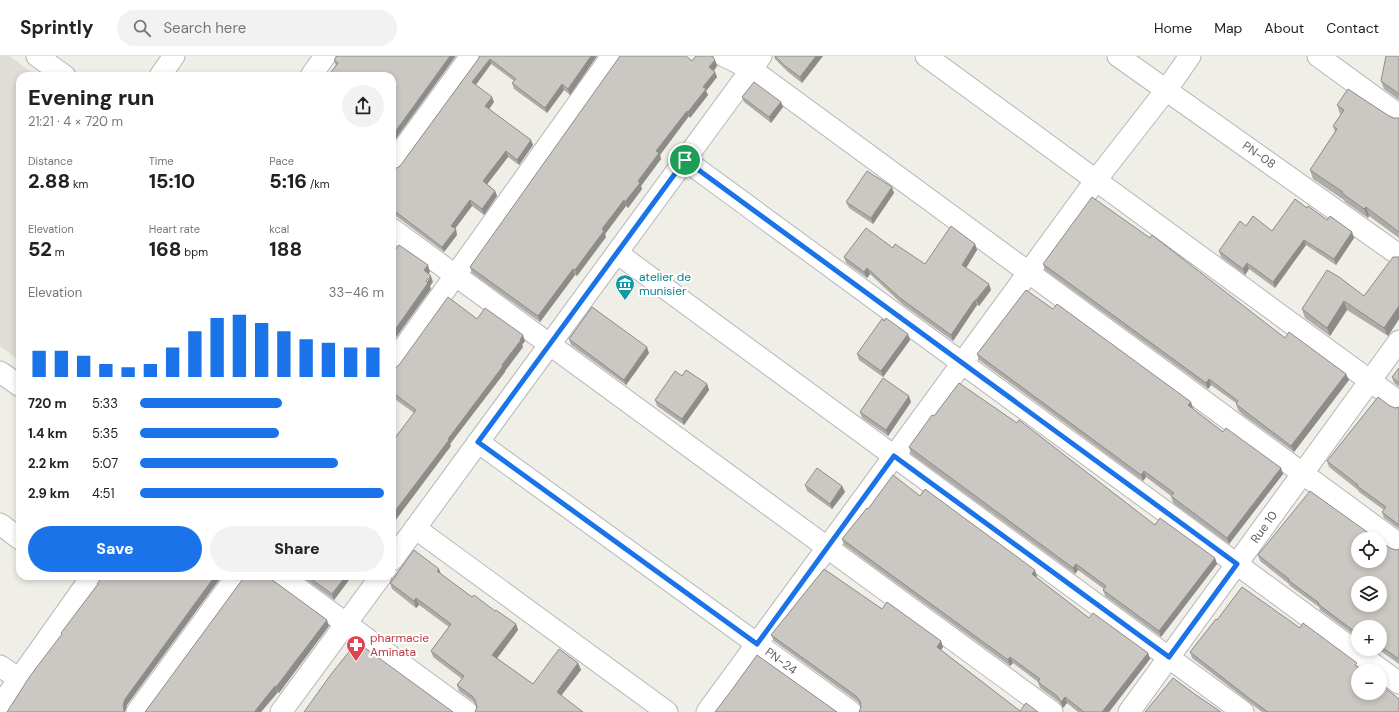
<!DOCTYPE html>
<html lang="en">
<head>
<meta charset="utf-8">
<style>
	body { margin:0; font-family:"DM Sans",sans-serif; background:#f2f2f2; color:#222; height:100vh; display:flex; flex-direction:column; font-size:15px; white-space:nowrap }
	* { box-sizing:border-box; margin:0 }
	p { font-size:13px; color:#767676 }
	.icon { flex:none; width:22px; height:22px; fill:none; stroke:currentColor; stroke-width:2; stroke-linecap:round; stroke-linejoin:round }
	.map { position:relative; flex:1; overflow:hidden }
	.details { position:absolute; left:16px; top:16px; width:380px; height:508px; display:flex; flex-direction:column; background:#fff; border-radius:12px; box-shadow:0 2px 6px #0003 }
	.details>* { flex:none }
	.buttons { position:absolute; left:1351px; top:476px; display:grid; gap:8px }
	.buttons a { display:grid; place-items:center; width:36px; height:36px; border-radius:50%; background:#fff; box-shadow:0 2px 6px #0003; font-size:20px }
	.pin { position:absolute; display:grid; place-items:center; width:34px; height:34px; color:#fff; margin:-17px; border:2px solid #fff; border-radius:50%; box-shadow:0 1px 4px #0007 }
	.round { display:grid; place-items:center; flex:none; width:42px; height:42px; border-radius:21px; background:#f2f2f2 }
	.summary { display:flex; align-items:center; justify-content:space-between; height:68px; padding:0 12px }
	h1 { font-size:22px; font-weight:800; line-height:30px }
	.metrics { display:grid; grid-template-columns:repeat(3,1fr); gap:6px; height:68px; padding:4px 12px }
	.metrics div { display:grid; align-content:center }
	.metrics b { font-size:20px; font-weight:800 }
	.metrics small { font-size:11px; font-weight:400 }
	.metrics p { font-size:11px }
	.chart { height:112px; padding:8px 12px }
	.chart p { display:flex; justify-content:space-between }
	.chart svg { width:100%; height:72px; margin-top:4px; stroke:#1a73e8; stroke-width:6 }
	.button { display:flex; gap:8px; margin-top:auto; padding:8px 12px }
	.button a { flex:1; height:46px; border-radius:24px; background:#1a73e8; color:#fff; font-size:16px; font-weight:800; line-height:46px; text-align:center }
	.button a+a { background:#f2f2f2; color:#222 }
	ul { padding:0 12px; list-style:none; font-size:13px }
	li { display:grid; grid-template-columns:64px 48px 1fr; align-items:center; height:30px }
	li i { height:10px; border-radius:5px; background:#1a73e8 }
	header { display:flex; align-items:center; gap:24px; box-sizing:border-box; height:56px; padding:0 20px; background:#fff; border-bottom:1px solid #e0e0e0 }
	header strong { font-size:19px }
	nav { display:flex; gap:22px; margin-inline-start:auto; font-size:14px }
	.search { width:280px; height:36px; background:#f2f2f2; display:flex; align-items:center; gap:10px; box-sizing:border-box; padding:0 14px; border-radius:22px; color:#767676; font-size:15px }
	.map>svg:first-child { display:block }
	.education { fill:#dfddd5 }
	.lines { fill:none; stroke-linecap:round; stroke-linejoin:round }
	.minor-casing { stroke:#b4b6ba; stroke-width:23 }
	.minor { stroke:#fff; stroke-width:21 }
	.wall { fill:#afaca8 }
	.shaded-wall { fill:#8e8c88 }
	.building { fill:#cbc8c3; stroke:#8e8c88; fill-rule:evenodd }
	.route-casing { stroke:#fff; stroke-width:8 }
	.route { stroke:#1a73e8; stroke-width:5 }
	.labels { text-anchor:middle; stroke-width:4; stroke-linejoin:round; paint-order:stroke }
	.street-label { font-size:12px; fill:#5e6165; stroke:#fff }
	.culture-label { font-size:12px; fill:#0d838f; stroke:#fff; text-anchor:start }
	.health-label { font-size:12px; fill:#be3a42; stroke:#fff; text-anchor:start }
</style>
</head>
<body>
<header>
<strong>Sprintly</strong>
<div class="search"><svg class="icon" aria-label="search" viewBox="0 0 24 24"><circle cx="10" cy="10" r="6"/><path d="M15 15l6 6"/></svg>Search here</div>
<nav><a>Home</a><a>Map</a><a>About</a><a>Contact</a></nav>
</header>
<div class="map">
<svg width="1399" height="656" viewBox="0 0 1399 656">
	<rect width="100%" height="100%" fill="#efeee7"/>
	<path class="education" d="M0,0H9L37,20H20V305L0,290Z"/>
	<g class="lines">
		<g class="minor-casing">
			<g id="minor">
				<path d="M37,0L65,20"/>
				<path d="M724,0L751,13L1399,488"/>
				<path d="M926,0L1399,346"/>
				<path d="M1118,0L1399,199"/>
				<path d="M1318,0L1399,59"/>
				<path d="M160,20L174,0"/>
				<path d="M311,20L325,0"/>
				<path d="M685,104L1399,627"/>
				<path d="M392,108L471,0"/>
				<path d="M392,173L1052,656"/>
				<path d="M617,197L1243,656"/>
				<path d="M392,308L612,0"/>
				<path d="M0,316L20,330"/>
				<path d="M478,386L851,656"/>
				<path d="M0,468L20,483"/>
				<path d="M415,472L667,656"/>
				<path d="M392,504L761,0"/>
				<path d="M281,520L467,656"/>
				<path d="M0,610L19,623"/>
				<path d="M0,650L92,520"/>
				<path d="M137,656L237,520"/>
				<path d="M281,656L381,520"/>
				<path d="M707,656L1096,124L1167,33L1190,0"/>
				<path d="M1129,656L1399,285"/>
			</g>
		</g>
		<use href="#minor" class="minor"/>
	</g>
	<g class="wall">
		<path d="M456,0L336,10L334,4Z"/>
		<path d="M479,0H597L570,39L564,34L547,57L514,33L512,27L514,25L491,8L476,29L494,46L489,53L531,84L533,89L519,109L508,101L487,128L495,135L497,140L484,159L472,150L455,173L457,179L444,196L392,157V114L395,113L400,110L479,2Z"/>
		<path d="M696,0H712V1L715,4L717,10L714,15L717,21L706,35L708,39L690,62L689,60L660,99L661,103L641,130L642,133L628,152L626,150L605,178L606,181L588,205L577,220L575,219L540,266L472,217L470,211L692,5Z"/>
		<path d="M774,0H823L802,27L788,16L775,3Z"/>
		<path d="M1399,0V44L1384,33L1381,25Z"/>
		<path d="M742,41L781,46L783,51L771,67L744,46Z"/>
		<path d="M1337,49L1389,60L1394,62H1399V182L1369,160L1368,162L1345,146L1344,144L1313,123L1310,114L1335,76L1333,70L1341,58H1340Z"/>
		<path d="M894,137L873,168L849,152L846,146Z"/>
		<path d="M1307,152L1327,164L1352,176L1354,182L1336,209L1306,189L1275,232L1249,213L1245,219L1221,201L1219,195L1246,170L1272,175Z"/>
		<path d="M975,188L977,194L966,212L991,234L979,250L977,249L953,285L902,248L870,218L867,222L846,207L844,201L893,192L925,208Z"/>
		<path d="M1399,201V263L1388,280L1347,254L1330,280L1305,262L1302,253L1364,240Z"/>
		<path d="M1043,208L1285,282L1346,318L1349,324L1294,396L1243,359L1238,354L1236,348V347L1211,329L1208,333L1045,214Z"/>
		<path d="M1053,253L1193,352V353L1223,376L1281,412L1283,418L1229,488L1173,447L1171,440L1146,421L1143,425L979,304L977,298Z"/>
		<path d="M477,263L525,285L522,289L523,291L505,315V316L450,388L451,390L414,357L392,341V313H394Z"/>
		<path d="M908,278L910,284L883,321L859,304L857,298Z"/>
		<path d="M569,283L649,297L626,329L571,289Z"/>
		<path d="M1399,312V331L1394,327L1392,321Z"/>
		<path d="M707,328L709,334L684,369L657,350L655,344Z"/>
		<path d="M911,346L888,380L862,362L860,356Z"/>
		<path d="M1390,350L1395,352L1399,351V473L1384,462L1382,456L1384,454L1359,436L1358,434L1329,411L1327,405Z"/>
		<path d="M909,391L1155,469L1215,502L1217,508L1161,581L1105,540L1103,534L1104,533L1078,514L1075,518L911,398Z"/>
		<path d="M805,429L842,430L845,436L832,453L807,435Z"/>
		<path d="M920,440L1037,520L1036,521L1089,562L1148,597L1150,603L1109,656H1078L1067,647L1063,652L1059,646L1040,632L1038,626L1013,607L1010,610L844,489L842,483L868,453Z"/>
		<path d="M1390,492L1396,494L1399,493V608L1378,593H1380V571H1358V582L1320,554L1319,551L1290,530L1289,528L1260,505L1258,499Z"/>
		<path d="M439,513L441,518L472,541L516,568L518,574L497,602L533,628L578,607L581,614L561,640L477,651L476,649L474,646L459,635L457,629L462,623L433,601L431,595L449,571L419,549L416,552L392,533L390,527Z"/>
		<path d="M245,520H269L271,523L329,570L279,637L278,636L261,656Z"/>
		<path d="M301,520H358L356,523L352,520L334,544Z"/>
		<path d="M882,553L941,585L943,591L941,594L1020,655L861,651L860,649L858,646L774,585L771,579Z"/>
		<path d="M1217,564L1300,572L1359,612L1399,656H1262L1192,602L1190,596Z"/>
	</g>
	<g class="shaded-wall">
		<path d="M450,0H456L392,88V80Z"/>
		<path d="M591,0H597L570,39L568,33Z"/>
		<path d="M816,0H823L802,27L800,21Z"/>
		<path d="M490,3L491,8L474,31L472,26Z"/>
		<path d="M715,4L717,10L712,17L709,11Z"/>
		<path d="M715,16L717,21L706,35L708,39L690,62L688,56L703,31Z"/>
		<path d="M562,28L564,34L547,57L545,52Z"/>
		<path d="M492,41L494,46L487,56L485,50Z"/>
		<path d="M781,46L783,51L771,67L769,61Z"/>
		<path d="M687,55L689,60L660,99L661,103L641,130L642,133L628,152L625,146L656,95Z"/>
		<path d="M531,84L533,89L519,109L517,104Z"/>
		<path d="M506,95L508,101L485,131L483,125Z"/>
		<path d="M892,131L894,137L873,168L871,162Z"/>
		<path d="M495,135L497,140L484,159L482,153Z"/>
		<path d="M470,144L472,150L453,175L451,170Z"/>
		<path d="M624,144L626,150L605,178L606,181L577,220L575,214L602,173Z"/>
		<path d="M1366,151L1369,160L1368,162L1364,153Z"/>
		<path d="M456,173L457,179L444,196L442,191Z"/>
		<path d="M1352,176L1354,182L1336,209L1334,203Z"/>
		<path d="M1304,184L1306,189L1275,232L1273,226Z"/>
		<path d="M975,188L977,194L964,215L962,209Z"/>
		<path d="M1247,207L1249,213L1245,219L1243,213Z"/>
		<path d="M428,209L430,216L426,221L424,214Z"/>
		<path d="M867,212L870,218L867,222L864,216Z"/>
		<path d="M573,213L575,219L540,266L538,260Z"/>
		<path d="M431,220L433,226L430,230L431,233L392,287V278Z"/>
		<path d="M989,228L991,234L979,250L976,244Z"/>
		<path d="M975,244L977,249L953,285L951,279Z"/>
		<path d="M1344,245L1347,254L1330,280L1327,272Z"/>
		<path d="M1399,250V263L1388,280L1384,272Z"/>
		<path d="M908,278L910,284L883,321L881,315Z"/>
		<path d="M523,279L525,285L522,289L523,291L505,315V316L450,388L451,390L392,469V459L448,383L502,309Z"/>
		<path d="M647,291L649,297L626,329L624,324Z"/>
		<path d="M1346,318L1349,324L1294,396L1291,390Z"/>
		<path d="M1209,323L1211,329L1208,333L1206,327Z"/>
		<path d="M707,328L709,334L684,369L682,363Z"/>
		<path d="M909,340L911,346L888,380L886,374Z"/>
		<path d="M1191,346L1193,352L1191,355L1188,349Z"/>
		<path d="M1281,412L1283,418L1229,488L1227,482Z"/>
		<path d="M1144,415L1146,421L1143,425L1141,419Z"/>
		<path d="M842,430L845,436L832,453L830,448Z"/>
		<path d="M1215,502L1217,508L1161,581L1159,575Z"/>
		<path d="M1076,508L1078,514L1075,518L1073,512Z"/>
		<path d="M439,513L441,519L437,515Z"/>
		<path d="M1035,514L1037,520L1034,524L1032,518Z"/>
		<path d="M215,520H222L127,649L125,656H124L123,649L125,643Z"/>
		<path d="M346,520H352L334,544L332,538Z"/>
		<path d="M416,542L419,549L416,552L414,545Z"/>
		<path d="M327,564L329,570L279,637L276,631Z"/>
		<path d="M516,568L518,574L495,605L492,599Z"/>
		<path d="M941,585L943,591L939,597L937,591Z"/>
		<path d="M1148,597L1150,603L1109,656H1102Z"/>
		<path d="M1010,601L1013,607L1010,610L1008,604Z"/>
		<path d="M578,607L581,614L559,642L557,636Z"/>
		<path d="M275,630L278,636L261,656H255V655Z"/>
		<path d="M1065,641L1067,647L1063,652L1061,646Z"/>
	</g>
	<g class="building">
		<path d="M337,0H450L392,80V20H328L338,7L334,4Z"/>
		<path d="M479,0H591L568,33L562,28L545,52L512,27L516,23L490,3L472,26L492,41L485,50L531,84L517,104L506,95L483,125L495,135L482,153L470,144L451,170L456,173L442,191L392,153V114L395,113L400,110L479,2Z"/>
		<path d="M620,0H686L692,5L696,0H712L715,4L709,11L715,16L703,31L706,33L688,56L687,55L656,95L659,97L638,125L640,127L625,146L624,144L602,173L604,175L586,199L575,214L573,213L538,260L470,211Z"/>
		<path d="M775,0H816L800,21L785,10Z"/>
		<path d="M1386,0H1399V38L1381,25Z"/>
		<path d="M754,26L781,46L769,61L742,41Z"/>
		<path d="M1348,33L1389,60L1394,62H1399V176L1366,151L1364,153L1342,137L1343,136L1310,114L1337,73L1333,70L1344,54L1337,49Z"/>
		<path d="M867,115L892,131L871,162L846,146Z"/>
		<path d="M1092,141L1150,182L1152,179L1285,282L1289,276L1346,318L1291,390L1241,352L1236,348L1238,345L1209,323L1206,327L1043,208Z"/>
		<path d="M1295,143L1307,152L1308,150L1327,164L1330,160L1352,176L1334,203L1304,184L1273,226L1247,207L1243,213L1219,195L1240,165L1246,170L1253,160L1272,175Z"/>
		<path d="M951,170L975,188L962,209L989,228L976,244H975L951,279L900,242L867,212L864,216L844,201L866,172L893,192L895,188L925,208Z"/>
		<path d="M399,189L428,209L424,214L431,220L426,225L428,227L392,278V190L396,193Z"/>
		<path d="M1393,201H1399V250L1384,272L1344,245L1327,272L1302,253L1327,214L1339,221L1364,240Z"/>
		<path d="M1026,234L1053,253L1057,248L1191,346L1188,349L1223,376L1226,372L1281,412L1227,482L1171,440L1174,437L1144,415L1141,419L977,298Z"/>
		<path d="M448,241L477,263L485,252L523,279L520,284H521L502,309L503,310L448,383L449,384L392,459V386L416,354L392,336V313H394L399,309Z"/>
		<path d="M592,251L647,291L624,324L569,283Z"/>
		<path d="M886,262L908,278L881,315L857,298L882,263L884,265Z"/>
		<path d="M1399,312V327L1392,321Z"/>
		<path d="M686,314L707,328L682,363L655,344L675,315L682,320Z"/>
		<path d="M883,322L909,340L886,374L860,356Z"/>
		<path d="M959,327L1017,367L1019,364L1155,469L1160,462L1215,502L1159,575L1103,534L1106,530L1076,508L1073,512L909,391L932,359L934,360Z"/>
		<path d="M1378,341L1390,350L1395,352L1399,351V469L1382,456L1386,451L1357,430L1358,429L1327,405Z"/>
		<path d="M817,412L842,430L830,448L805,429Z"/>
		<path d="M893,419L920,440L925,433L1035,514L1032,518L1089,562L1093,557L1148,597L1102,656H1084L1065,641L1061,646L1057,640L1038,626L1040,623L1010,601L1008,604L842,483L867,452L868,453Z"/>
		<path d="M1310,435L1377,483H1358V505H1380V485L1390,492L1396,494L1399,493V603L1380,590V571H1358V578L1318,548L1319,547L1288,524L1289,523L1258,499ZM1358,527H1380V549H1358Z"/>
		<path d="M414,494L439,513L437,515L472,541L474,539L495,555L496,554L516,568L492,599L533,628L559,593L578,607L557,636L583,656H475L477,651L475,644L472,640L457,629L464,620L431,595L451,568L416,542L414,545L390,527Z"/>
		<path d="M824,513L882,553L887,546L941,585L937,591L1020,655L1026,647L1038,656H859L861,651L860,645L856,640L771,579Z"/>
		<path d="M103,520H215L125,643L123,649L124,655L125,656H7L30,620L62,578L61,577L98,528H97Z"/>
		<path d="M245,520H269L271,523L327,564L276,631L275,630L255,655L256,656H145Z"/>
		<path d="M307,520H346L332,538Z"/>
		<path d="M1242,531L1300,572L1303,567L1357,607L1355,609L1363,615H1358V637H1380V628L1399,643V656H1268L1250,643L1190,596L1216,563L1217,564Z"/>
		<path d="M357,586L453,656H304L332,617Z"/>
		<path d="M757,599L837,656H715L731,635Z"/>
		<path d="M1173,622L1196,639L1221,656H1145Z"/>
	</g>
	<g class="lines">
		<g class="route-casing">
			<path id="route" d="M685,104L1237,508L1169,601L894,400L757,588L478,386Z"/>
		</g>
		<use href="#route" class="route"/>
	</g>
	<defs>
		<g id="museum-pin" transform="scale(1)"><path d="M0 17L-7.5 6A9.5 9.5 0 1 1 7.5 6Z" fill="#0f9aa8" stroke="#fff"/><path d="M0-6L6-3V-2H-6V-3ZM-5-1h2V3h-2ZM-1-1h2V3h-2ZM3-1h2V3H3ZM-6 4H6V6H-6Z" fill="#fff"/></g>
		<g id="pharmacy-pin" transform="scale(1)"><path d="M0 17L-7.5 6A9.5 9.5 0 1 1 7.5 6Z" fill="#e0444e" stroke="#fff"/><path d="M-2-6h4v4h4v4h-4v4h-4v-4h-4v-4h4Z" fill="#fff"/></g>
	</defs>
	<g fill-rule="evenodd">
		<use href="#museum-pin" x="625" y="228"/>
		<use href="#pharmacy-pin" x="356" y="589"/>
	</g>
	<g class="labels">
		<g class="street-label">
			<text transform="translate(1259 99) rotate(35)" y="4">PN-08</text>
			<text transform="translate(1264 471) rotate(-54)" y="4">Rue 10</text>
			<text transform="translate(781 605) rotate(36)" y="4">PN-24</text>
		</g>
		<g class="culture-label">
			<text x="639" y="225">atelier de<tspan x="639" dy="14">munisier</tspan></text>
		</g>
		<g class="health-label">
			<text x="370" y="586">pharmacie<tspan x="370" dy="14">Aminata</tspan></text>
		</g>
	</g>
</svg>
<div class="buttons">
<a><svg class="icon" aria-label="locate" viewBox="0 0 24 24"><circle cx="12" cy="12" r="6"/><path d="M12 2v4M12 18v4M2 12h4M18 12h4"/></svg></a>
<a><svg class="icon" aria-label="layers" viewBox="0 0 24 24"><path d="M12 4l9 5-9 5-9-5zM3 14l9 5 9-5"/></svg></a>
<a>+</a>
<a>−</a>
</div>
<div class="pin" style="left:685px;top:104px;background:#1e9e55"><svg class="icon" aria-label="arrive" viewBox="0 0 24 24"><path d="M6 21V4h12l-3 4 3 4H6"/></svg></div>
<section class="details">
<div class="summary"><div><h1>Evening run</h1><p>21:21 · 4 × 720 m</p></div><a class="round"><svg class="icon" aria-label="share" viewBox="0 0 24 24"><path d="M12 15V3M7 8l5-5 5 5M5 13v7h14v-7"/></svg></a></div>
<div class="metrics">
<div><p>Distance</p><b>2.88<small> km</small></b></div>
<div><p>Time</p><b>15:10</b></div>
<div><p>Pace</p><b>5:16<small> /km</small></b></div>
</div>
<div class="metrics">
<div><p>Elevation</p><b>52<small> m</small></b></div>
<div><p>Heart rate</p><b>168<small> bpm</small></b></div>
<div><p>kcal</p><b>188</b></div>
</div>
<div class="chart"><p><span>Elevation</span>33–46 m</p>
<svg viewBox="0 0 160 44" preserveAspectRatio="none"><path d="M5 44V28M15 44V28M25 44V31M35 44V36M45 44V38M55 44V36M65 44V26M75 44V16M85 44V8M95 44V6M105 44V11M115 44V16M125 44V21M135 44V23M145 44V26M155 44V26"/></svg>
</div>
<ul>
<li><b>720 m</b>5:33<i style="width:58%"></i></li>
<li><b>1.4 km</b>5:35<i style="width:57%"></i></li>
<li><b>2.2 km</b>5:07<i style="width:81%"></i></li>
<li><b>2.9 km</b>4:51<i style="width:100%"></i></li>
</ul>
<div class="button"><a>Save</a><a>Share</a></div>
</section>
</div>
</body>
</html>
